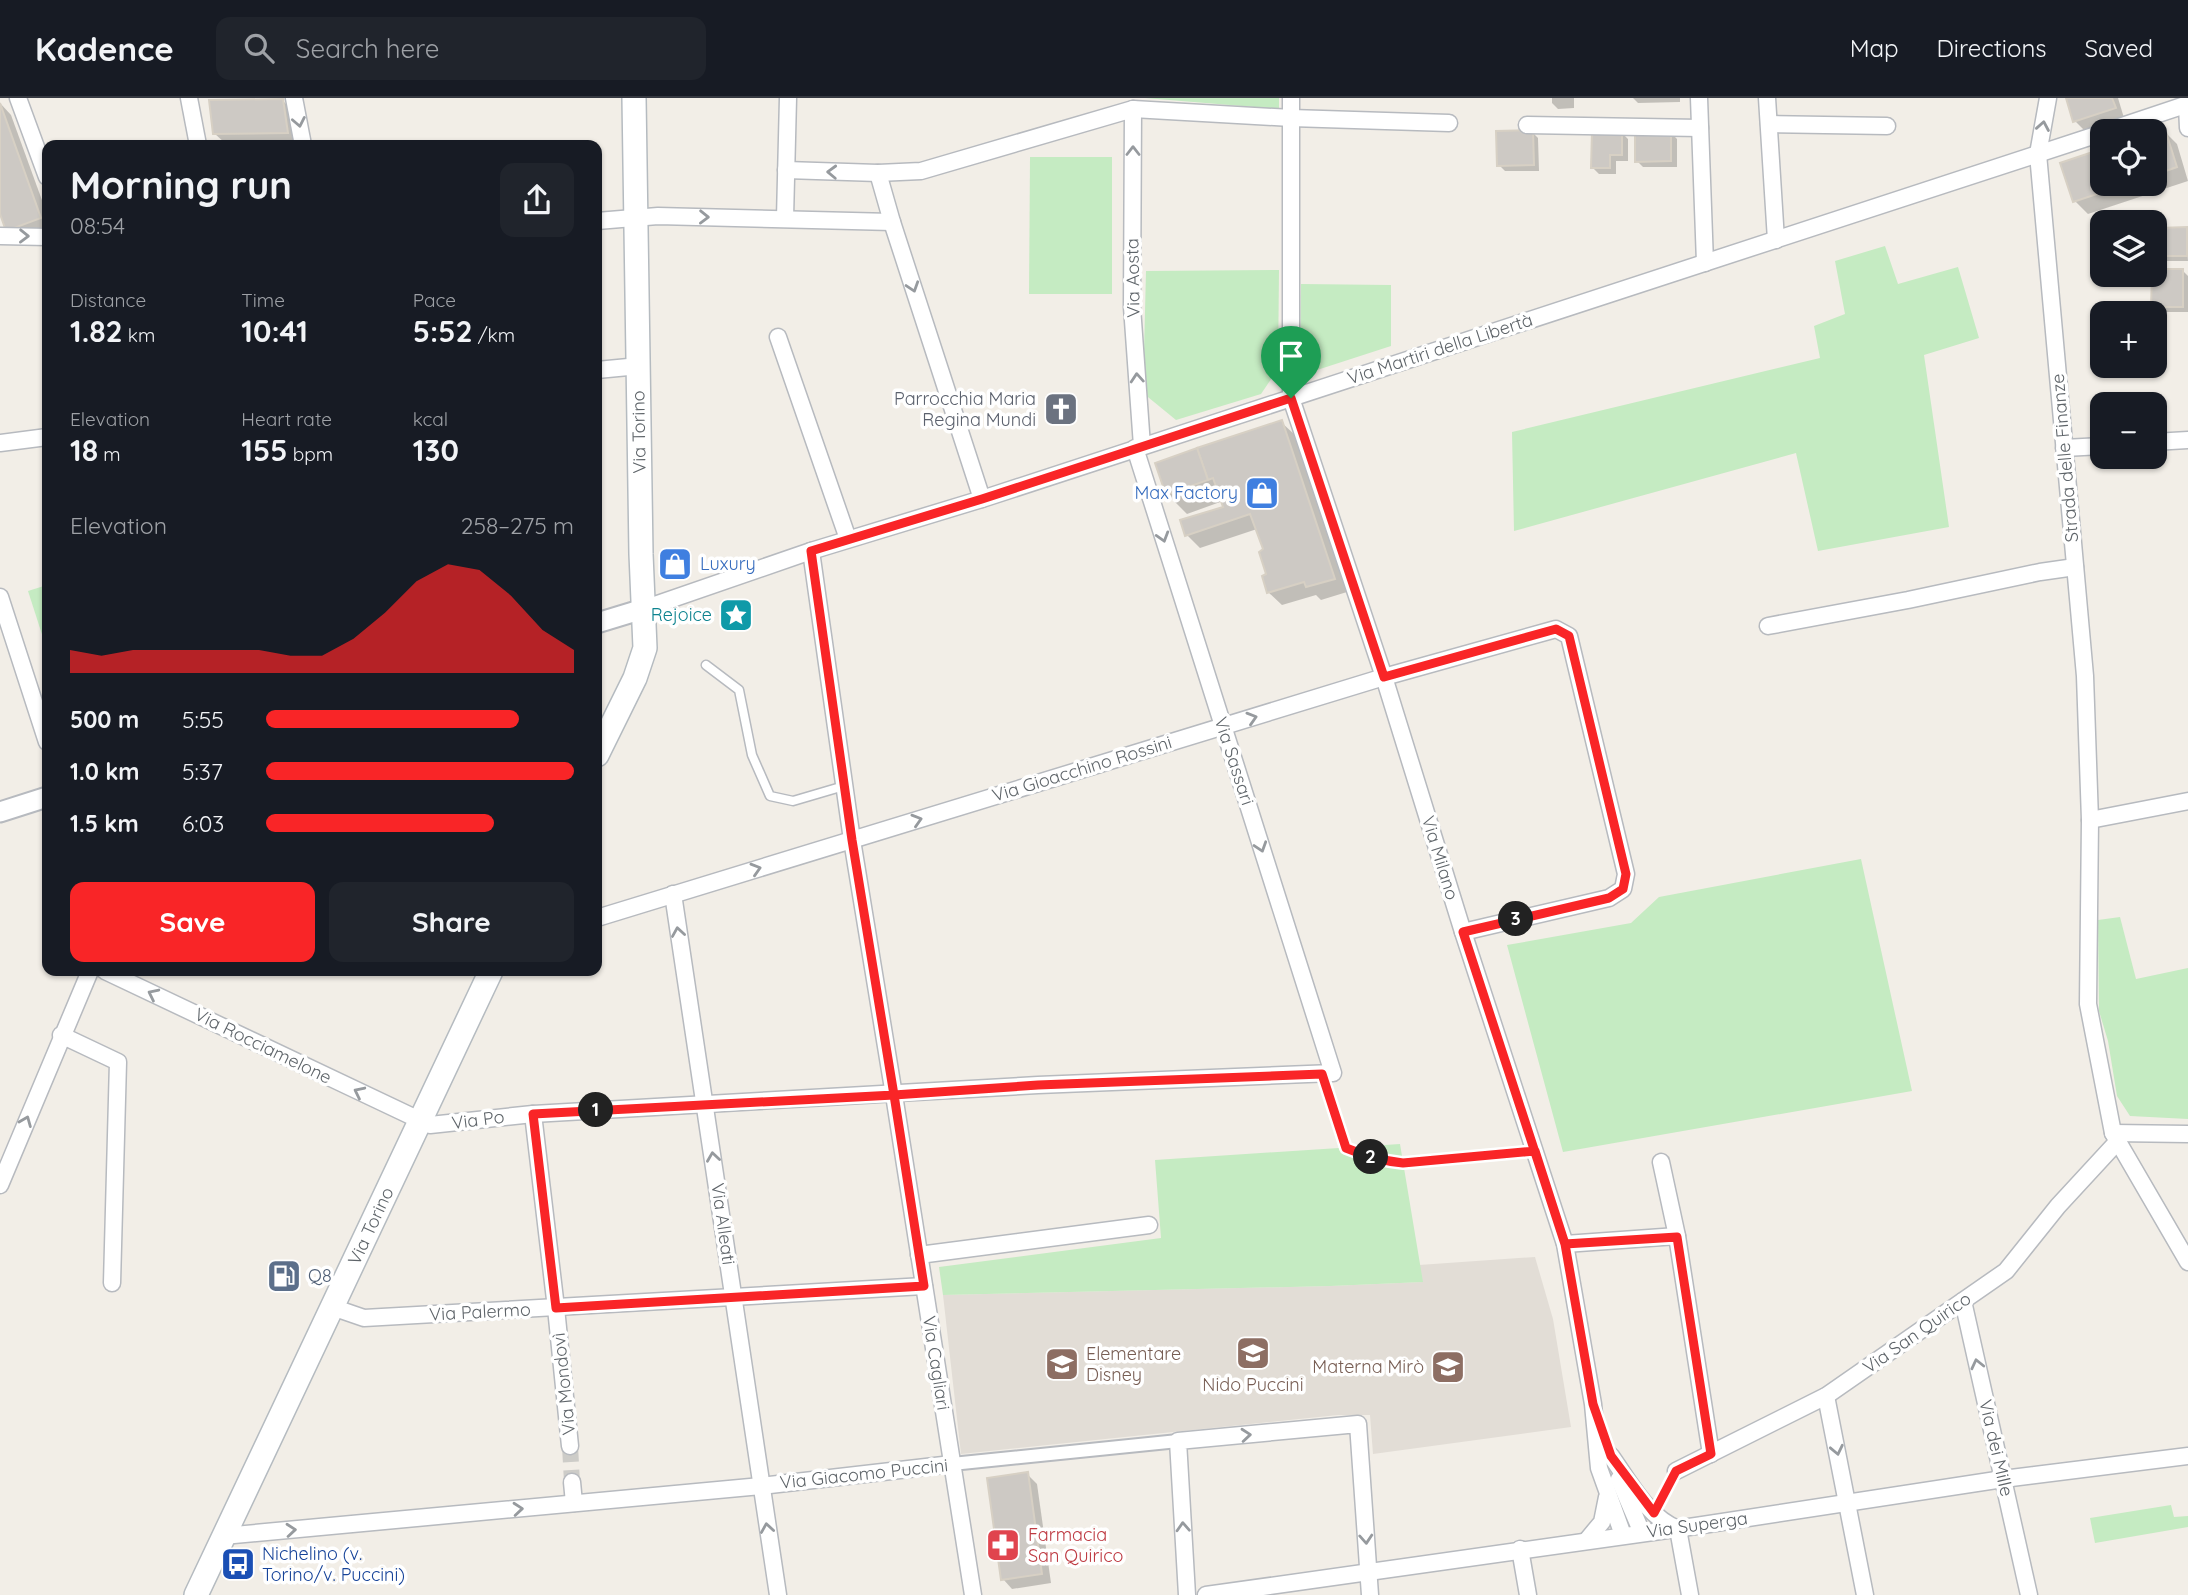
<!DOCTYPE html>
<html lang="en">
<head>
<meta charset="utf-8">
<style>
	body { margin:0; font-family:Quicksand,sans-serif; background:#20242c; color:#f1f3f6; height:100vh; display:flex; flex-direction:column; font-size:26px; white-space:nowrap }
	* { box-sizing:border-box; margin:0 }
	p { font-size:23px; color:#9ea1a6 }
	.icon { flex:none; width:38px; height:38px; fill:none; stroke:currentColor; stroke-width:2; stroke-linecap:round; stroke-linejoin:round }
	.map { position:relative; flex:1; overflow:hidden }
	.side { position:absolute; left:42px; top:42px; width:560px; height:836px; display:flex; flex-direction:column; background:#171b24; border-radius:14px; box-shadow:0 2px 5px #0004 }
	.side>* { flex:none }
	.tools { position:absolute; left:2090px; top:21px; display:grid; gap:14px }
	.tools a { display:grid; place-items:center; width:77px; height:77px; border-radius:14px; background:#171b24; box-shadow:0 2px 5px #0004; font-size:35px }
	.pin { position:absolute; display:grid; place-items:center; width:60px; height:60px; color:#fff; margin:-72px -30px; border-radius:50% 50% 50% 0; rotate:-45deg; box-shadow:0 0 7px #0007 }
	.pin .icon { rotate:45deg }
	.km { position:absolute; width:35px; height:35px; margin:-18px; border-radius:50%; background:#222; color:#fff; font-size:19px; line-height:35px; text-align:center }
	.round { display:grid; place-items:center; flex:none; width:74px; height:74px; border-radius:14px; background:#20242c }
	.head { display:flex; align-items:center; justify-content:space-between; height:119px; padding:0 28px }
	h1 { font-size:38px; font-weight:700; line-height:52px }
	.stats { display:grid; grid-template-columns:repeat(3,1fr); gap:10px; height:119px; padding:7px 28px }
	.stats div { display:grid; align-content:center }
	.stats b { font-size:30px; font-weight:700 }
	.stats small { font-size:19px; font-weight:400 }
	.stats p { font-size:19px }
	.chart { height:196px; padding:14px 28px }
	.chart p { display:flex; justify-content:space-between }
	.chart svg { width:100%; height:126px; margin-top:7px; fill:#f92527; opacity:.7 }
	.action { display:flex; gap:14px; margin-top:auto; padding:14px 28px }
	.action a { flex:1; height:80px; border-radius:14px; background:#f92527; color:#fff; font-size:28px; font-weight:700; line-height:80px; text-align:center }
	.action a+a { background:#20242c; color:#f1f3f6 }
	ul { padding:0 28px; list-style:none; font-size:23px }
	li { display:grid; grid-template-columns:112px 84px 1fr; align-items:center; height:52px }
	li i { height:18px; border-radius:9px; background:#f92527 }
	header { display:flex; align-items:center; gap:42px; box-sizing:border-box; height:98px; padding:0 35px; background:#171b24; border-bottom:2px solid #363941 }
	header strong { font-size:33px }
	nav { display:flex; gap:38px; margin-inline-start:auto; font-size:24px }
	.search { width:490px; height:63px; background:#20242c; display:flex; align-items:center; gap:18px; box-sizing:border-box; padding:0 24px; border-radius:14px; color:#9ea1a6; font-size:26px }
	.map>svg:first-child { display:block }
	.education { fill:#e2ddd6 }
	.green { fill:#c5ebc2 }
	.shadow { fill:#0003 }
	.building { fill:#cdc9c4; stroke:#d7d0c4; stroke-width:2 }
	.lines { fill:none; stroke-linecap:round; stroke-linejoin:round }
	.minor-tunnel { stroke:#cdccc8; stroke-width:16; stroke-dasharray:16 8; stroke-linecap:butt }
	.service-casing { stroke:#b7babf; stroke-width:11 }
	.pedestrian-casing { stroke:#b7babf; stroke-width:16 }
	.minor-casing { stroke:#b7babf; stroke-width:19 }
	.tertiary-casing { stroke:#b7babf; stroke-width:23 }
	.secondary-casing { stroke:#b5bbc0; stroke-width:26 }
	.path { stroke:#9acda4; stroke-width:3.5; stroke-dasharray:7 3.5; stroke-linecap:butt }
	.service { stroke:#fff; stroke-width:8 }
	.pedestrian { stroke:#fff; stroke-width:12 }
	.minor { stroke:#fff; stroke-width:16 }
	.tertiary { stroke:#fff; stroke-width:19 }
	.secondary { stroke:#fff; stroke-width:23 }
	.oneway { stroke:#969a9e }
	.route-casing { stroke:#fff; stroke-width:14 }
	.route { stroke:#f92527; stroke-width:9 }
	.labels { text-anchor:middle; stroke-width:7; stroke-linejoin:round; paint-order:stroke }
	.street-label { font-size:18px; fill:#5e6469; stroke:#fff }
	.worship-label { font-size:18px; fill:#5b616d; stroke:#fff; text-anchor:end }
	.shop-label { font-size:18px; fill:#366cbe; stroke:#fff; text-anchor:end }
	.culture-label { font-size:18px; fill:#0d838f; stroke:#fff; text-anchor:end }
	.service-label { font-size:18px; fill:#4e5e75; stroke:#fff; text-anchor:start }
	.education-label { font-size:18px; fill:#785e54; stroke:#fff; text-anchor:start }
	.health-label { font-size:18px; fill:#be3a42; stroke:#fff; text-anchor:start }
	.transit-label { font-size:18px; fill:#164399; stroke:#fff; text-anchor:start }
</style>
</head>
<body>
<header>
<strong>Kadence</strong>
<div class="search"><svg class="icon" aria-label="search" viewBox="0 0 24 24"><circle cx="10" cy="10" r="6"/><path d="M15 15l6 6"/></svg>Search here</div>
<nav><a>Map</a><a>Directions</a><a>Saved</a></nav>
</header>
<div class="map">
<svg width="2188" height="1497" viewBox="0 0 2188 1497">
	<rect width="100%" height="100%" fill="#f2eee7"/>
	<path class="education" d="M1535,1159L1553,1221L1571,1329L1373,1356L1370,1317H1338L961,1356L943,1197L1331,1188L1422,1184L1419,1167Z"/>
	<g class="green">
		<path d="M1145,0H1279V11Z"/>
		<path d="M1030,59H1112V196H1029Z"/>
		<path d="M1885,148L1898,186L1958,169L1979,240L1924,257L1949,429L1818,453L1796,355L1514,433L1512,334L1820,260L1814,228L1845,216L1835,163Z"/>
		<path d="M1279,172L1278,271L1261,296L1176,322L1143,295L1146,173Z"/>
		<path d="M1301,186L1391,187V248L1317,272L1300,261Z"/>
		<path d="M47,487V552L28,493Z"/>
		<path d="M1861,761L1912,993L1563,1054L1507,847L1631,825L1659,799Z"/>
		<path d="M2120,819L2136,881L2188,870V1021L2130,1018L2117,998L2108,943L2099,913L2098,822Z"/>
		<path d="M1400,1046L1423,1184L1331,1188L943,1197L939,1169L1161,1140L1155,1062Z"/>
		<path d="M2171,1407L2174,1419L2188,1418V1429L2095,1445L2090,1420Z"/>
	</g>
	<g class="shadow">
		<path d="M1552,0H1574V10L1558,11L1552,5Z"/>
		<path d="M1633,0H1680V4L1638,5Z"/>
		<path d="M2067,0H2118L2124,20L2085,33L2075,23Z"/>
		<path d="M283,3L293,13L297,44L225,45L215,36Z"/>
		<path d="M0,5L11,17L47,116V135L21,145L0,111Z"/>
		<path d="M2164,33L2177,46L2188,83L2088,116L2075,103L2102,86H2154V36Z"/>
		<path d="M1532,34L1538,40L1539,73H1505L1499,67Z"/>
		<path d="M1622,35L1628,41V63H1616V76H1599L1593,70Z"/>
		<path d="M1671,35L1677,41V69H1643L1637,63Z"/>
		<path d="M2186,131L2188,163H2166L2160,157Z"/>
		<path d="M2182,172L2188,178V214H2159L2153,208V177Z"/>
		<path d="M1281,324L1295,337L1347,494L1321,502L1316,497L1282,507L1268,494L1265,452L1257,431L1200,450L1187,437L1225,410L1223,403L1187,416L1167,396Z"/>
		<path d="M1027,1376L1037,1386L1051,1485L1012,1491L1003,1481Z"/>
	</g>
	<g class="building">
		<path d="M2066,0H2112L2116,10L2073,24Z"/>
		<path d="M283,1L288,35L213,36L209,2Z"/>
		<path d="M0,5L41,120L6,133L0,116Z"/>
		<path d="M2165,31L2177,69L2154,77V34Z"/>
		<path d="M1533,32L1534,67L1497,68L1496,33Z"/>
		<path d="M1592,33H1622V57H1610V70H1591Z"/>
		<path d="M1671,33V63L1635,64V34Z"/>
		<path d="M2102,51V86H2127L2073,104L2060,65Z"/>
		<path d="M2187,129V158H2158V130Z"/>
		<path d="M2154,171H2183V209H2151L2152,177H2154Z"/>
		<path d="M1282,322L1335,481L1306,489L1304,484L1267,495L1262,478L1266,476L1259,454L1263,451L1250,416L1185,438L1180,422L1223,409L1213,380L1208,382L1197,350Z"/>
		<path d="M1197,350L1208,382L1166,397L1155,365Z"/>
		<path d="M1028,1374L1042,1476L1001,1482L987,1380Z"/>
	</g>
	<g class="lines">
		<path class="minor-tunnel" d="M570,1348L572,1384"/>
		<g class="service-casing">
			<path id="service" d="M706,567L739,592L752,657L770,698L793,703L844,688"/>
		</g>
		<g class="pedestrian-casing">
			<path id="pedestrian" d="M952,1366L1178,1343"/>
		</g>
		<g class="minor-casing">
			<g id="minor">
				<path d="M18,0L47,79"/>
				<path d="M189,0L198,47"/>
				<path d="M294,0L303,47"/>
				<path d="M1291,0V300L1384,579L1463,834L1565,1146L1593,1306L1599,1370L1623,1437"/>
				<path d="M1699,0L1705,165"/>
				<path d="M1767,0L1776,142"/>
				<path d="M2048,0L2038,56L2085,578L2090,722L2088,906L2113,1035L2188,1164"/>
				<path d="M2187,7L2188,30"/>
				<path d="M1133,11L1132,209L1142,348"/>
				<path d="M1769,26L1887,28"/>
				<path d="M1527,27L1700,30"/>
				<path d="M2107,33L2188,6"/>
				<path d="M786,72L878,75L921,73L1133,11L1291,20L1449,25"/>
				<path d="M878,75L892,124L982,401"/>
				<path d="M785,120L788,0"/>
				<path d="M597,123L658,118L892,124"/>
				<path d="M0,138L47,139"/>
				<path d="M778,239L848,441"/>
				<path d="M597,272L639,268"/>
				<path d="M2154,344L2188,342"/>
				<path d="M0,345L47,339"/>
				<path d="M2064,350L2102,348"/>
				<path d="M811,453L852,742L894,997L973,1497"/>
				<path d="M0,499L47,644"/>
				<path d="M643,511L811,453L982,401L2102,35"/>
				<path d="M1768,528L1908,502L2040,474L2075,469"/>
				<path d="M2090,722L2188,703"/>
				<path d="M673,796L778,1497"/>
				<path d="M597,820L1384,579L1556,531L1569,538L1626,776L1623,791L1609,800L1463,834"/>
				<path d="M105,873L430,1027L533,1016L1038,987L1333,975L1135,350"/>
				<path d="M61,937L118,964L112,1185"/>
				<path d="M533,1016L556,1210L570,1348"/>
				<path d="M2113,1035L2188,1036"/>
				<path d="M1661,1064L1677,1138L1711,1356"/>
				<path d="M0,1087L90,873"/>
				<path d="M1565,1146L1677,1138"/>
				<path d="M919,1157L1149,1127"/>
				<path d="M1963,1203L2029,1497"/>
				<path d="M332,1209L364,1220L924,1188"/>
				<path d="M1826,1298L1865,1497"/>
				<path d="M1611,1358C1629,1383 1648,1420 1678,1431L1690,1497"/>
				<path d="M1676,1373L1826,1298L2006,1173L2058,1108L2118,1043"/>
				<path d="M1619,1381L1642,1435"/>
				<path d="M572,1384L574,1405"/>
				<path d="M223,1438L761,1388L952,1366"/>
				<path d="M1587,1442L1602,1424L1607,1399"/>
				<path d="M1520,1451L1528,1497"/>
				<path d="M1187,1497L1178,1343L1358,1326L1370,1497"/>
				<path d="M1206,1497L1696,1428L2003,1381L2188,1358"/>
			</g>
		</g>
		<g class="tertiary-casing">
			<g id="tertiary">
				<path d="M597,525L643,511"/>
				<path d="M0,714L47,699"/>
			</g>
		</g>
		<g class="secondary-casing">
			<g id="secondary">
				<path d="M597,657L635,580L645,550L641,456L634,0"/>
				<path d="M196,1497L491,873"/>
			</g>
		</g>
		<path class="path" d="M1327,991L1346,1050C1400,1075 1462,1060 1519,1055"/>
		<use href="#service" class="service"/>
		<use href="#pedestrian" class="pedestrian"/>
		<use href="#minor" class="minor"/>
		<use href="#tertiary" class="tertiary"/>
		<use href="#secondary" class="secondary"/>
	</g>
	<defs><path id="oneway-chevron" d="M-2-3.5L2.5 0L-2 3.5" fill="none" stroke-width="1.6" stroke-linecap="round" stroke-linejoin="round" transform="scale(1.75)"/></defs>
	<g class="oneway">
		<use href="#oneway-chevron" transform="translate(299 24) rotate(79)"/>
		<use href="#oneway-chevron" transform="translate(2043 28) rotate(-80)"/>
		<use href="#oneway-chevron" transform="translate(1133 53) rotate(-90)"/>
		<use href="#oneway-chevron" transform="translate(832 74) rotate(-178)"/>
		<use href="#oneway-chevron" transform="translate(704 119) rotate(1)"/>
		<use href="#oneway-chevron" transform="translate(24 138) rotate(1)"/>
		<use href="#oneway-chevron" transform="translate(913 189) rotate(72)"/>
		<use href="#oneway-chevron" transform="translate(1137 280) rotate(-94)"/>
		<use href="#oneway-chevron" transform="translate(1163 439) rotate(73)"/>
		<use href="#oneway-chevron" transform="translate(1252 620) rotate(-17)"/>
		<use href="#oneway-chevron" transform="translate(917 722) rotate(-17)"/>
		<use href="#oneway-chevron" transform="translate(1261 749) rotate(72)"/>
		<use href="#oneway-chevron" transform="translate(756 771) rotate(-17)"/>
		<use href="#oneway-chevron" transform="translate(678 834) rotate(-99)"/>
		<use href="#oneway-chevron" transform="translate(153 896) rotate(-154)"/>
		<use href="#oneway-chevron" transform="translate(359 994) rotate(-154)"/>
		<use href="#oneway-chevron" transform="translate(26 1023) rotate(-68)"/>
		<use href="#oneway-chevron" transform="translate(713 1059) rotate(-98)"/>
		<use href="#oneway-chevron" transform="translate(1977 1266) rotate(-103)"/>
		<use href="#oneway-chevron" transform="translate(1246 1337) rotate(-5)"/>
		<use href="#oneway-chevron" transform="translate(1837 1352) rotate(78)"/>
		<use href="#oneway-chevron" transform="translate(518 1411) rotate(-5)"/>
		<use href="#oneway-chevron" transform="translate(1183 1429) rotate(-93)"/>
		<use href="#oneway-chevron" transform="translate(767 1430) rotate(-99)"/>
		<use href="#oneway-chevron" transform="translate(291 1432) rotate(-5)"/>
		<use href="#oneway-chevron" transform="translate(1366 1441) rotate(86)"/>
	</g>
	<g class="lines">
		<g class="route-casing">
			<path id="route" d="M1291,300L982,401L811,453L852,742L894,997L533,1016L556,1210L924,1188L894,997L1038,987L1322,976L1346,1050C1365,1058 1383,1063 1403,1065L1535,1053L1565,1146L1593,1306L1611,1358L1654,1415L1676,1373L1711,1356L1677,1139L1565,1146L1463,834L1609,800L1623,791L1626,776L1569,538L1556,531L1384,579L1291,300"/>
		</g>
		<use href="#route" class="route"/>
	</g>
	<defs>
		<g id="church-square" transform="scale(1.75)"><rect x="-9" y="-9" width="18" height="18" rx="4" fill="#6b7280" stroke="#fff"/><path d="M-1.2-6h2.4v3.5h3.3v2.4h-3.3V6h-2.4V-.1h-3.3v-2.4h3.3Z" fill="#fff"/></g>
		<g id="shop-square" transform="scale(1.75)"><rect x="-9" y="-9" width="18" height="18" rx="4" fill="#3f7fe0" stroke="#fff"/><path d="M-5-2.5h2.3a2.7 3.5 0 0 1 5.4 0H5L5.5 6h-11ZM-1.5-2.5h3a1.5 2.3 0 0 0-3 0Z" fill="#fff"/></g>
		<g id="sight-square" transform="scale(1.75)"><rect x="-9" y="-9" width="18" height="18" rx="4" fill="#0f9aa8" stroke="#fff"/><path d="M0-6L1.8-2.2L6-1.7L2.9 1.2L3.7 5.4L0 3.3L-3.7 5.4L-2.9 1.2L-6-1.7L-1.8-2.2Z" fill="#fff"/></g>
		<g id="fuel-square" transform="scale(1.75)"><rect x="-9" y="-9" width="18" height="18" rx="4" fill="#5c6f8a" stroke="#fff"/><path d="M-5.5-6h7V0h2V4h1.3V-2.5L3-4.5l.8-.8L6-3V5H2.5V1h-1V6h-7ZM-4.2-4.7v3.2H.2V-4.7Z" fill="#fff"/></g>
		<g id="school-square" transform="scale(1.75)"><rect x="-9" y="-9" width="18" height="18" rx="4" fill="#8d6e63" stroke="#fff"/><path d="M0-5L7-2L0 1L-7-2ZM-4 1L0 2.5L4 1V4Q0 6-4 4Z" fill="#fff"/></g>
		<g id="pharmacy-square" transform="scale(1.75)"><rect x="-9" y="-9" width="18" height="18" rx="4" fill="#e0444e" stroke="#fff"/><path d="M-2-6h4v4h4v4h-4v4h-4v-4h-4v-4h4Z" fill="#fff"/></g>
		<g id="bus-square" transform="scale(1.75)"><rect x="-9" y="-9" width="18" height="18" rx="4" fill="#1a4fb4" stroke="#fff"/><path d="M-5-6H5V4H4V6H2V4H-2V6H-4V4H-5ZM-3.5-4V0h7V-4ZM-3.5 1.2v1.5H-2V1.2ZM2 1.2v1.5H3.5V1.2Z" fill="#fff"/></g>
	</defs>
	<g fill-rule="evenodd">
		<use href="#church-square" x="1061" y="311"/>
		<use href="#shop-square" x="1262" y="395"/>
		<use href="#shop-square" x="675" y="466"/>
		<use href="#sight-square" x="736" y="517"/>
		<use href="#fuel-square" x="284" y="1178"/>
		<use href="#school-square" x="1253" y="1255"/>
		<use href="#school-square" x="1062" y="1266"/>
		<use href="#school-square" x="1448" y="1269"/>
		<use href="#pharmacy-square" x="1003" y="1447"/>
		<use href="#bus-square" x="238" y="1466"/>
	</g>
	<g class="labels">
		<g class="street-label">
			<text transform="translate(1133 180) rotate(-91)" y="6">Via Aosta</text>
			<text transform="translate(1440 251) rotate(-18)" y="6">Via Martiri della Libertà</text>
			<text transform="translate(639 334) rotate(-91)" y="6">Via Torino</text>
			<text transform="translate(2065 360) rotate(-95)" y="6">Strada delle Finanze</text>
			<text transform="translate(1234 663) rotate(72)" y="6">Via Sassari</text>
			<text transform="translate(1082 671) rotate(-17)" y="6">Via Gioacchino Rossini</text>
			<text transform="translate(1440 760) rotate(73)" y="6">Via Milano</text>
			<text transform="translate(263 948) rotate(26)" y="6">Via Rocciamelone</text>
			<text transform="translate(478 1022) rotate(-7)" y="6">Via Po</text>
			<text transform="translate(723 1126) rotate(82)" y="6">Via Alleati</text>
			<text transform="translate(371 1128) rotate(-65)" y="6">Via Torino</text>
			<text transform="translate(480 1214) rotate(-3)" y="6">Via Palermo</text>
			<text transform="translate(1917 1235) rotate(-35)" y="6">Via San Quirico</text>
			<text transform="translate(936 1265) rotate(81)" y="6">Via Cagliari</text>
			<text transform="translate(564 1286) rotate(-96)" y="6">Via Mondovì</text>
			<text transform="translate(1996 1350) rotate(77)" y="6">Via dei Mille</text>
			<text transform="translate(864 1376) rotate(-6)" y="6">Via Giacomo Puccini</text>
			<text transform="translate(1697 1427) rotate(-8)" y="6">Via Superga</text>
		</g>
		<g class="worship-label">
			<text x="1036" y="307">Parrocchia Maria<tspan x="1036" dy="21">Regina Mundi</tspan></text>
		</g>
		<g class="shop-label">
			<text x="1238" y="401">Max Factory</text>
			<text x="700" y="472" text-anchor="start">Luxury</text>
		</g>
		<g class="culture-label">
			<text x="712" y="523">Rejoice</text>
		</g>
		<g class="service-label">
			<text x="308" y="1184">Q8</text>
		</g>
		<g class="education-label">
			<text x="1086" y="1262">Elementare<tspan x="1086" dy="21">Disney</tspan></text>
			<text x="1424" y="1275" text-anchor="end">Materna Mirò</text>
			<text x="1253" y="1293" text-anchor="middle">Nido Puccini</text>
		</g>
		<g class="health-label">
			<text x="1028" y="1443">Farmacia<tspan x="1028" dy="21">San Quirico</tspan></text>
		</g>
		<g class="transit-label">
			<text x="262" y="1462">Nichelino (v.<tspan x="262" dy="21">Torino/v. Puccini)</tspan></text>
		</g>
	</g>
</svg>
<div class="tools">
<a><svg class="icon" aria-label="locate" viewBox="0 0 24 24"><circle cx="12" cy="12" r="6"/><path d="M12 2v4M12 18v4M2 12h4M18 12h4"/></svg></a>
<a><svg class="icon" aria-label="layers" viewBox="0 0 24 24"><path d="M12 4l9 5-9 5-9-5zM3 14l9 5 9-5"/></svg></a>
<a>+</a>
<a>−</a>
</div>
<div class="pin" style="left:1291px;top:300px;background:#1e9e55"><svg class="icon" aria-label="arrive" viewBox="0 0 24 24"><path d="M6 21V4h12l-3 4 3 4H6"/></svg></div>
<b class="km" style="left:596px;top:1012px">1</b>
<b class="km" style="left:1371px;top:1059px">2</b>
<b class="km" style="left:1516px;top:821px">3</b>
<section class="side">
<div class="head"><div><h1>Morning run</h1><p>08:54</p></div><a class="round"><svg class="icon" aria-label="share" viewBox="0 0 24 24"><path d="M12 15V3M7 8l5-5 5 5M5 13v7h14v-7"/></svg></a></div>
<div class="stats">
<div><p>Distance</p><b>1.82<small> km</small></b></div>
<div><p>Time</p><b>10:41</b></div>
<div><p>Pace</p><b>5:52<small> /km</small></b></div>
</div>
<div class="stats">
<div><p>Elevation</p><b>18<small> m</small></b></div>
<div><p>Heart rate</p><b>155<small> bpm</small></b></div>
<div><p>kcal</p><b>130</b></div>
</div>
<div class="chart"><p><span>Elevation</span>258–275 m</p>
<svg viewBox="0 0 160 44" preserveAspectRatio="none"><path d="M0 44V36L10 38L20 36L30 36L40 36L50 36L60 36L70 38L80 38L90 32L100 23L110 12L120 6L130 8L140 17L150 29L160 36V44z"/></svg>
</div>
<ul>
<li><b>500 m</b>5:55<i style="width:82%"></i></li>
<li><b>1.0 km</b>5:37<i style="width:100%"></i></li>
<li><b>1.5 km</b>6:03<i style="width:74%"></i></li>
</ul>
<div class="action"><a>Save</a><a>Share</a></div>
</section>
</div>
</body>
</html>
